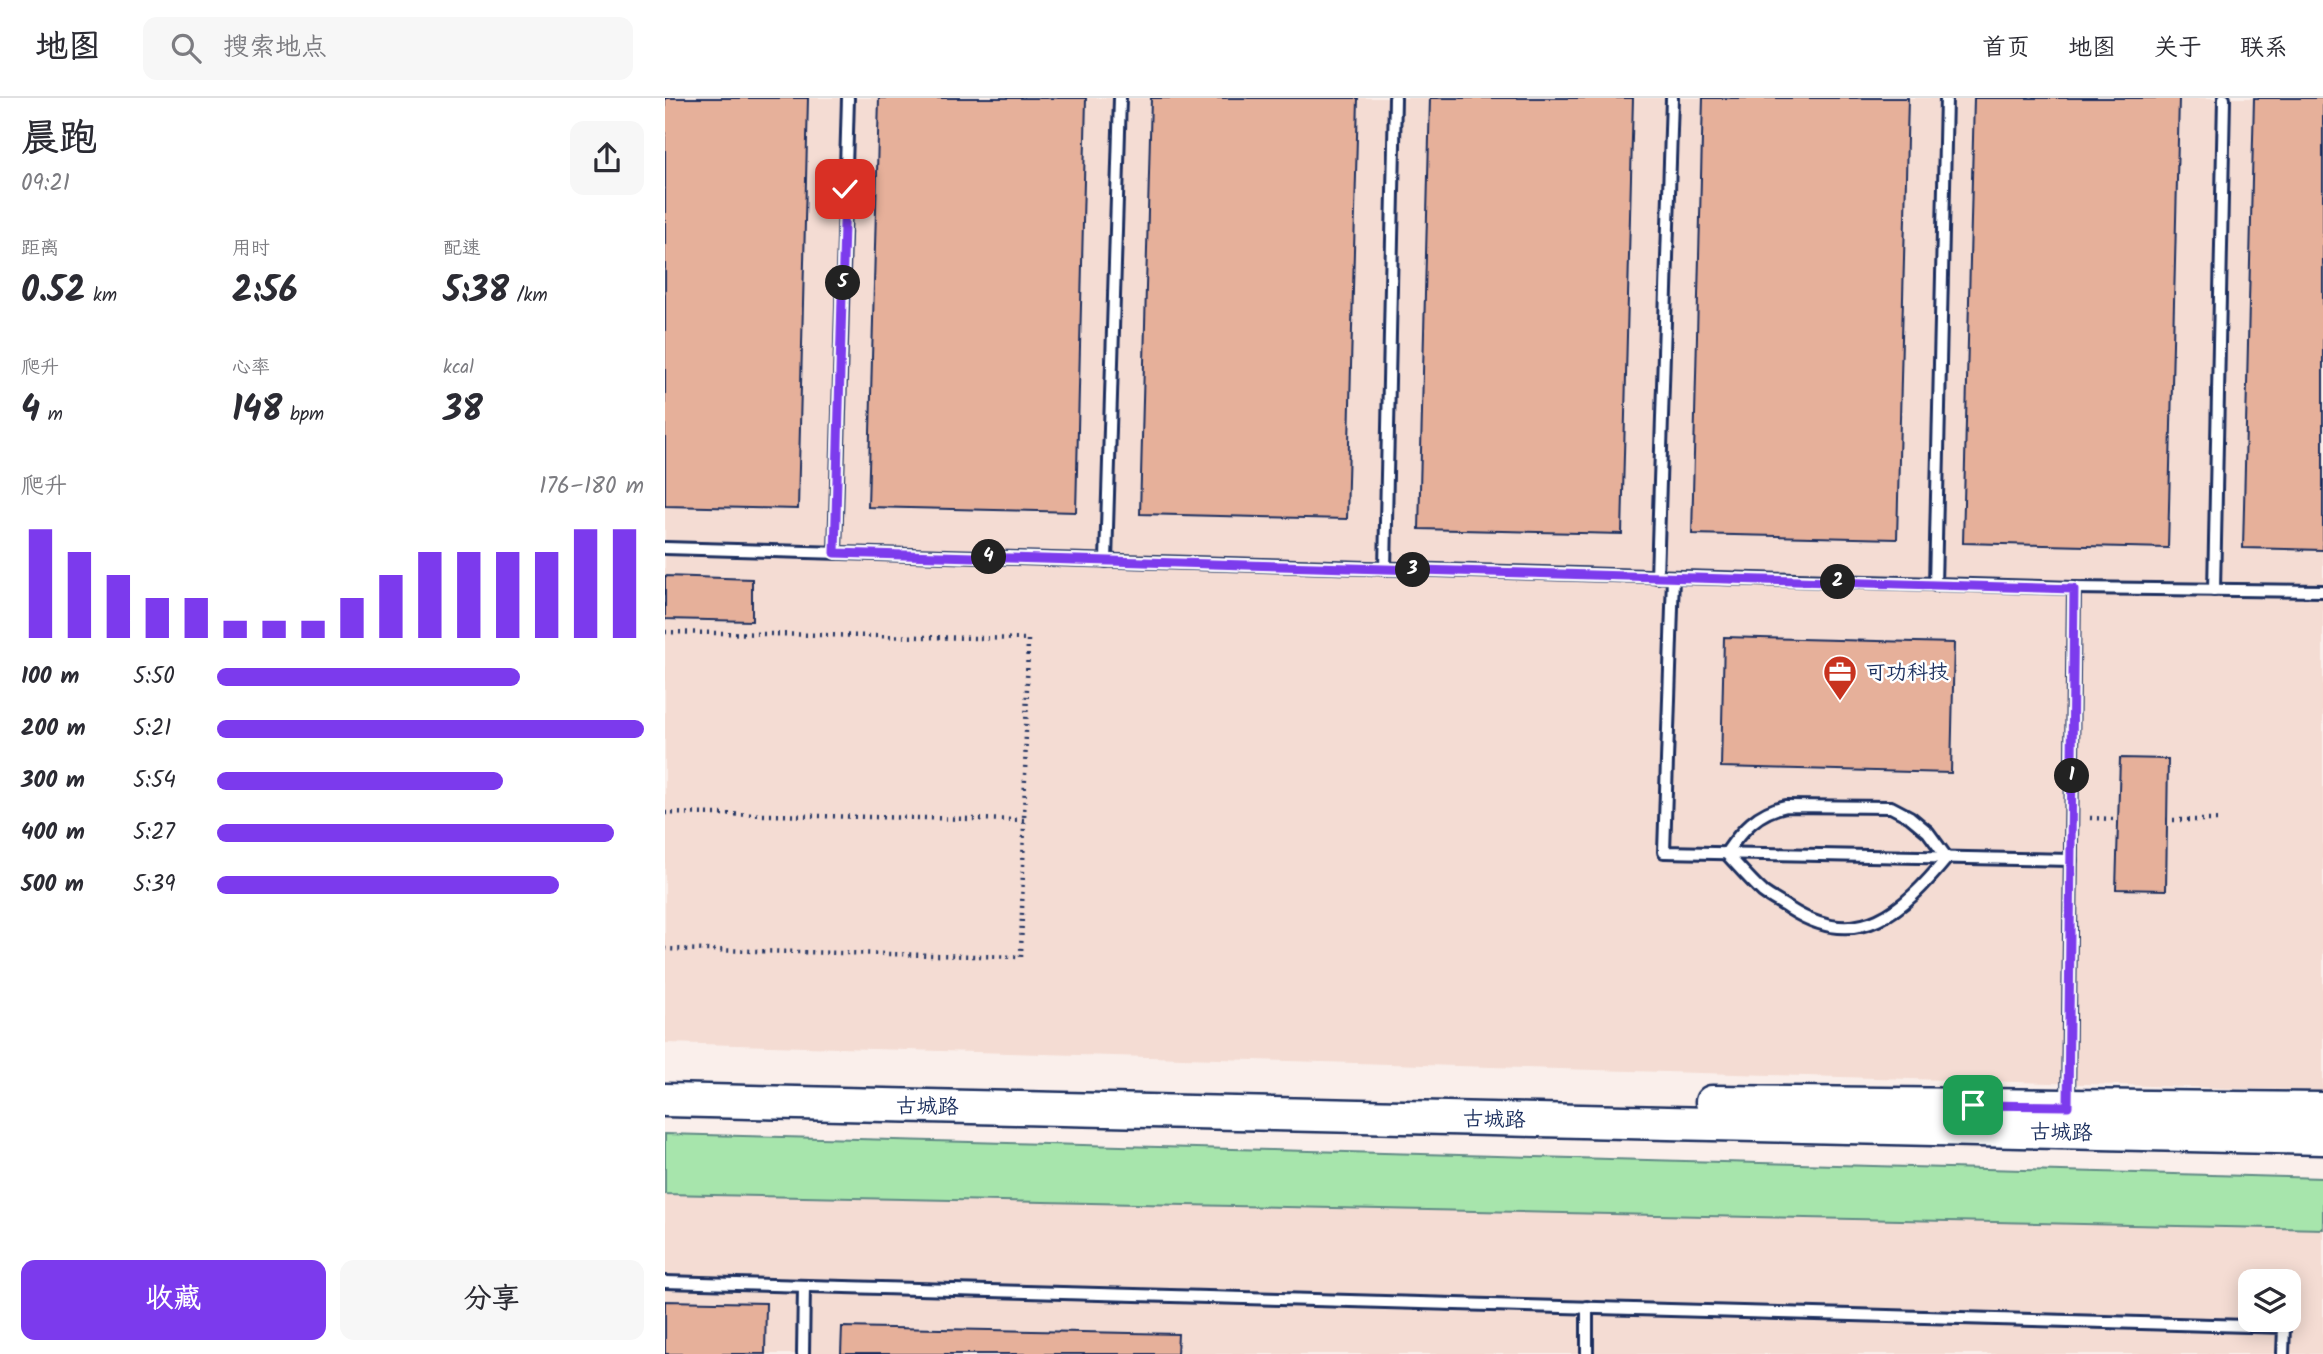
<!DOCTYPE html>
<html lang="zh">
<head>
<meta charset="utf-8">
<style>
	body { margin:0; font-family:Kalam,"LXGW WenKai TC",sans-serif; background:#f7f7f7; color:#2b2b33; height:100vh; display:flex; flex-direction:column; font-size:26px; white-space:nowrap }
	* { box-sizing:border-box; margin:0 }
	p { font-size:23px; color:#7c7c81 }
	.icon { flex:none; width:38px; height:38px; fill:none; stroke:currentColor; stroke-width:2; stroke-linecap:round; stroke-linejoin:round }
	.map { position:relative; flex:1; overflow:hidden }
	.side { display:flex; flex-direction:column; background:#fff; width:665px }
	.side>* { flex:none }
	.fabs { position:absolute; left:1573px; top:1171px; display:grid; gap:14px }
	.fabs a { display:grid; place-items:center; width:63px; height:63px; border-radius:14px; background:#fff; box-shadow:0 4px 18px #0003; font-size:35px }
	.pin { position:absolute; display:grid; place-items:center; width:60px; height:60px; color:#fff; margin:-30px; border-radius:14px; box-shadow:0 4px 10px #0006 }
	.km { position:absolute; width:35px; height:35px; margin:-18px; border-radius:50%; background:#222; color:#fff; font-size:19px; line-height:35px; text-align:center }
	.round { display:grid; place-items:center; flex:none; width:74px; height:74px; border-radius:14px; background:#f7f7f7 }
	.summary { display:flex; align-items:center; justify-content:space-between; height:119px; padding:0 21px }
	h1 { font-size:38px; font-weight:700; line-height:52px }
	.stats { display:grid; grid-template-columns:repeat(3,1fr); gap:10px; height:119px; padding:7px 21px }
	.stats div { display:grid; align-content:center }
	.stats b { font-size:35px; font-weight:700 }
	.stats small { font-size:19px; font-weight:400 }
	.stats p { font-size:19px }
	.chart { height:196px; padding:14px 21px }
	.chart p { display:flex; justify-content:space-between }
	.chart svg { width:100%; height:126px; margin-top:7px; stroke:#7c3aed; stroke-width:6 }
	.action { display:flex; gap:14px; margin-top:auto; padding:14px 21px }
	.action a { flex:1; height:80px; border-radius:14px; background:#7c3aed; color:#fff; font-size:28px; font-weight:700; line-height:80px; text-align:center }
	.action a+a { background:#f7f7f7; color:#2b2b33 }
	ul { padding:0 21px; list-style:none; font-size:23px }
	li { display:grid; grid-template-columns:112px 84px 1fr; align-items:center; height:52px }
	li i { height:18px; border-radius:9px; background:#7c3aed }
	header { display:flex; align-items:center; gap:42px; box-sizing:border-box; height:98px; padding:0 35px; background:#fff; border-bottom:2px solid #e1e1e2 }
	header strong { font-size:33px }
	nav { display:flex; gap:38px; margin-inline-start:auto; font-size:24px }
	.search { width:490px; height:63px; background:#f7f7f7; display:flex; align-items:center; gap:18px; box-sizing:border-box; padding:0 24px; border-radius:14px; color:#7c7c81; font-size:26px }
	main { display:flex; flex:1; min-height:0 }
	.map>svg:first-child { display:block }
	.built { fill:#f4dcd3; fill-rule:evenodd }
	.green { fill:#a7e5ac; stroke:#618a85; stroke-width:2 }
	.building { fill:#e6b09a; stroke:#1b2f5e; stroke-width:2 }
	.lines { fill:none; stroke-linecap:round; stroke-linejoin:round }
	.lane-casing { stroke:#1b2f5e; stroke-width:16 }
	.secondary-casing { stroke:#1b2f5e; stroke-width:37 }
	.path { stroke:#1b2f5e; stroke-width:4.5; stroke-dasharray:2 5; stroke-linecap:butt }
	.lane { stroke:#fff; stroke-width:10 }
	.secondary { stroke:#fff; stroke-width:32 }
	.route-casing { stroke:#fff; stroke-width:14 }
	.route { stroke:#7c3aed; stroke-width:9 }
	.labels { text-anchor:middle; stroke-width:5; stroke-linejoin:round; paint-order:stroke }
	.poi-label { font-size:21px; fill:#1b2f5e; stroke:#fff; text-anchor:start }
	.street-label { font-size:21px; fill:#1b2f5e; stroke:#fff }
</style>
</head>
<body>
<header>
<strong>地图</strong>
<div class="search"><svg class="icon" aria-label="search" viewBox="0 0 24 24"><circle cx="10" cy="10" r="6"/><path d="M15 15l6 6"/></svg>搜索地点</div>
<nav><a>首页</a><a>地图</a><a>关于</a><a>联系</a></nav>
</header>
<main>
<section class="side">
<div class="summary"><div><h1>晨跑</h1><p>09:21</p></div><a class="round"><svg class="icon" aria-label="share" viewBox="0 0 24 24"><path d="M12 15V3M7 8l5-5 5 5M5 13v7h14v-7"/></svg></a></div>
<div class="stats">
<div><p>距离</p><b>0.52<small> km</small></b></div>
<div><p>用时</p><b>2:56</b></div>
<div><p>配速</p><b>5:38<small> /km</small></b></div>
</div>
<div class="stats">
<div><p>爬升</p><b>4<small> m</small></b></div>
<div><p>心率</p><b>148<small> bpm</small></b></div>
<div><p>kcal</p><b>38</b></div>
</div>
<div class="chart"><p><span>爬升</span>176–180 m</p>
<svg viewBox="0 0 160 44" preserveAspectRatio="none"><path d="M5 44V6M15 44V14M25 44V22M35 44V30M45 44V30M55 44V38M65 44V38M75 44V38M85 44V30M95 44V22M105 44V14M115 44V14M125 44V14M135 44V14M145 44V6M155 44V6"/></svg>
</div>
<ul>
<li><b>100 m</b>5:50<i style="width:71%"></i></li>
<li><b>200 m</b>5:21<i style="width:100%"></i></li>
<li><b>300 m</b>5:54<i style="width:67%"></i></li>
<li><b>400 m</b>5:27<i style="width:93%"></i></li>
<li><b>500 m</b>5:39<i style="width:80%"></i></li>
</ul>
<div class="action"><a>收藏</a><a>分享</a></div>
</section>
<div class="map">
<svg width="1658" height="1256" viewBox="0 0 1658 1256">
	<rect width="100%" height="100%" fill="#faefeb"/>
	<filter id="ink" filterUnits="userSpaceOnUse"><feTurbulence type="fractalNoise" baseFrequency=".0143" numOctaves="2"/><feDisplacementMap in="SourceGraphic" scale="14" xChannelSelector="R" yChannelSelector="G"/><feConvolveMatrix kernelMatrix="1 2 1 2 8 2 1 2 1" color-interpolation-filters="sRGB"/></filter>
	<g filter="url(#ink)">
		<g class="built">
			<path d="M0,0H1658V993L0,945Z"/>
			<path d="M0,1096L1658,1131V1256H0ZM1586,1183H1624V1222H1586Z"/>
		</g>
		<path class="green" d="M0,1036L1658,1080V1131L0,1096Z"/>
		<g class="building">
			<path d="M0,0H143L133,411L0,408Z"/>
			<path d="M214,0H421L411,414L203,409Z"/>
			<path d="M486,0H693L682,421L475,416Z"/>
			<path d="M765,0H968L957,436L754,431Z"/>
			<path d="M1038,0H1243L1232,441L1027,436Z"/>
			<path d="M1309,0H1514L1503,450L1298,445Z"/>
			<path d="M1589,0H1658V452L1578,450Z"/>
			<path d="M0,478L87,481V523L0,521Z"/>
			<path d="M1059,539L1289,545L1286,675L1056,669Z"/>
			<path d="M1455,660L1503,661L1501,792L1451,791Z"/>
			<path d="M0,1203L101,1205L100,1256H0Z"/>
			<path d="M177,1229L513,1236L512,1256H176Z"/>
		</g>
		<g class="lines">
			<g class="lane-casing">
				<g id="lane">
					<path d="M0,450L1409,490L1658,493"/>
					<path d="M170,455L183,0"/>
					<path d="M441,463L455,0"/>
					<path d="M720,471L730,0"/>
					<path d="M992,479L1007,0"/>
					<path d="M1008,479L999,754L1406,762"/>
					<path d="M1270,487L1281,0"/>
					<path d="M1549,492L1559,0"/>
					<path d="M1121,708L1226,709L1245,719L1263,734L1282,760C1238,813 1194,855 1125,811C1116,805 1106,800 1098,794C1085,782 1073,768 1061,755C1077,732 1092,714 1121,708Z"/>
					<path d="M1403,1007L1409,490"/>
					<path d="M0,1184L1619,1229L1618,1256"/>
					<path d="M138,1256L139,1188"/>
					<path d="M922,1256V1209"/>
				</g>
			</g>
			<g class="secondary-casing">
				<g id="secondary">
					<path d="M0,1002L1658,1040"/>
					<path d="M1047,1004L1658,1011"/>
				</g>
			</g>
			<g class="path">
				<path d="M0,534L363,541L356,859L0,851"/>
				<path d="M0,715L359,722"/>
				<path d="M1425,720L1449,721"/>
				<path d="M1501,722H1553"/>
			</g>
			<use href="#lane" class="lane"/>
			<use href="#secondary" class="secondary"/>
		</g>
	</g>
	<g class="lines" filter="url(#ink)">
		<g class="route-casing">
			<path id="route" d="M180,91L170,455L1409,491L1403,1008L1308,1007"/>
		</g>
		<use href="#route" class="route"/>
	</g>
	<defs>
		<g id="office-pin" transform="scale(1.75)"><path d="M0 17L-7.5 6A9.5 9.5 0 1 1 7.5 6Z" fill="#c8321e" stroke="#fff"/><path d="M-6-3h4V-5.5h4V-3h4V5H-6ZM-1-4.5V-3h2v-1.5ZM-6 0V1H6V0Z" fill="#fff"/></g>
	</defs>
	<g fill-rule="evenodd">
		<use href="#office-pin" x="1175" y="574"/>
	</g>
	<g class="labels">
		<g class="poi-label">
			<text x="1200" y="581">可功科技</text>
		</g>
		<g class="street-label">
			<text transform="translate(262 1008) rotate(1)" y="7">古城路</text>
			<text transform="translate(829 1021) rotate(1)" y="7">古城路</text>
			<text transform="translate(1396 1034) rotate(1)" y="7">古城路</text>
		</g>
	</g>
</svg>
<div class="fabs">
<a><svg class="icon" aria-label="layers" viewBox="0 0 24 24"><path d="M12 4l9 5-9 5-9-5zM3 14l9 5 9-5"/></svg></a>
</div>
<div class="pin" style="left:1308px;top:1007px;background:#1e9e55"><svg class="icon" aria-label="arrive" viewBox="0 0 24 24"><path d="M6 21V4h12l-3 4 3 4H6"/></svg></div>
<div class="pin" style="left:180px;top:91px;background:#d93025"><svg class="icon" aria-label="check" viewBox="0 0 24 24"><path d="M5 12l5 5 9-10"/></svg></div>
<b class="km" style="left:1407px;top:678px">1</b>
<b class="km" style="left:1173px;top:484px">2</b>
<b class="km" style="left:748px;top:472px">3</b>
<b class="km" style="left:324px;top:459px">4</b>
<b class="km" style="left:178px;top:185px">5</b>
</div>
</main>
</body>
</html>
